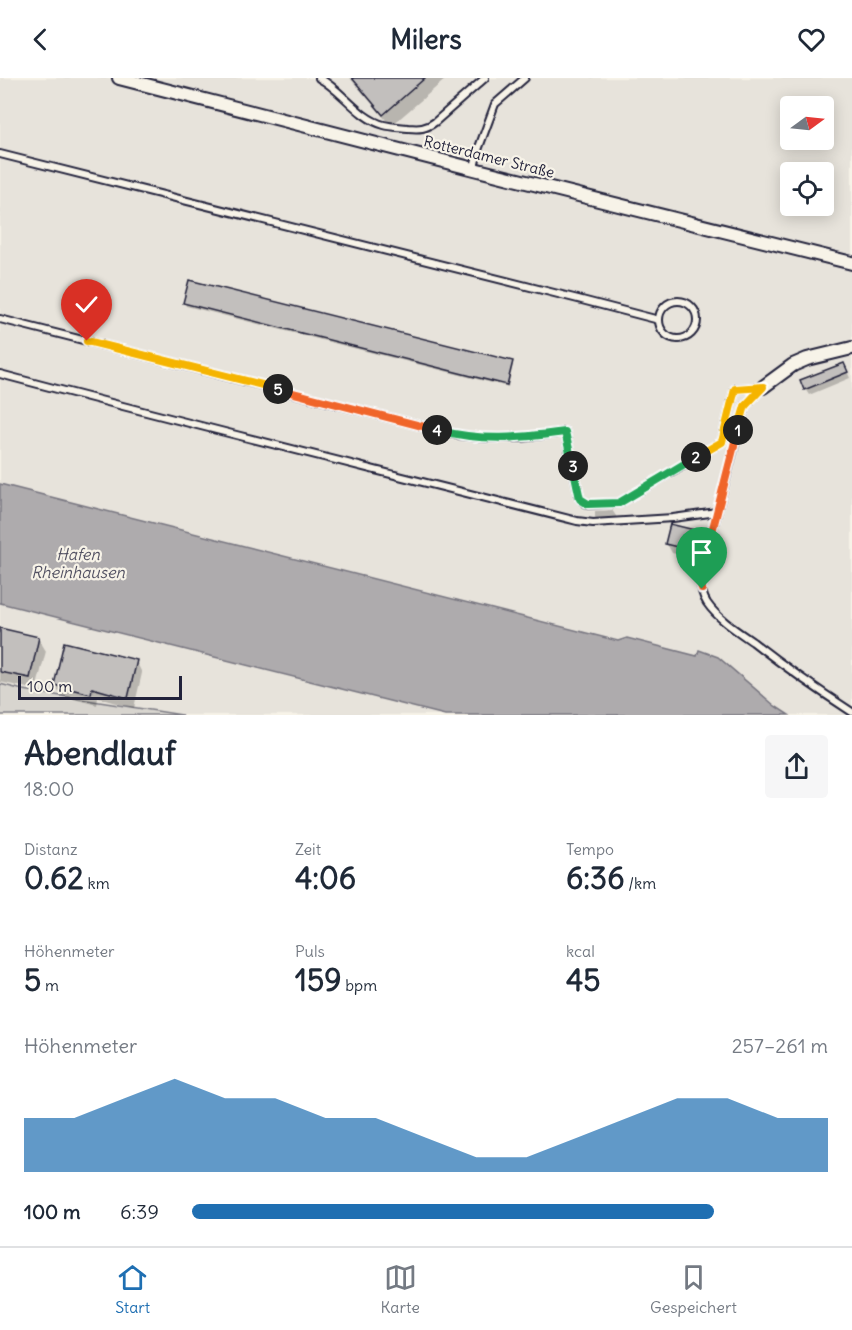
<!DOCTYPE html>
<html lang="de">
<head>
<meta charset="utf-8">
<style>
	body { margin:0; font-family:Delius,sans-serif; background:#f6f6f7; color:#1f2937; height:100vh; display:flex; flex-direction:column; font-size:22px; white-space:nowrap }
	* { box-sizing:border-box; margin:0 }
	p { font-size:20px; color:#747a83 }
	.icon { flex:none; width:33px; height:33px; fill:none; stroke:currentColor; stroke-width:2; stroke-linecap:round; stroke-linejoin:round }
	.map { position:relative; height:637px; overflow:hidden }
	.sheet { display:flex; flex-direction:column; background:#fff; flex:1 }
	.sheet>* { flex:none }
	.needle { width:39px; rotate:75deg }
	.buttons { position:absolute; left:780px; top:18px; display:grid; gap:12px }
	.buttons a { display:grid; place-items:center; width:54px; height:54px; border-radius:6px; background:#fff; box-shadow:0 3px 15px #0003; font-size:30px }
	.scale { position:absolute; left:18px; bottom:15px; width:164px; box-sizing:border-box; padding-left:6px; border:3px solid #22223b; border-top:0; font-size:16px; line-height:21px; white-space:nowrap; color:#22223b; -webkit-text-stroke:4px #f7f3e8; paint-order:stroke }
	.pin { position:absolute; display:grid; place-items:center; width:51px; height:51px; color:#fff; margin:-62px -26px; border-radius:50% 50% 50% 0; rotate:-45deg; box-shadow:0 0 6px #0007 }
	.pin .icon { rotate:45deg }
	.km { position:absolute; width:30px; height:30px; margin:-15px; border-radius:50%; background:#222; color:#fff; font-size:16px; line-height:30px; text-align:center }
	.round { display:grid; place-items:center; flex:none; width:63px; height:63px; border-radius:6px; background:#f6f6f7 }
	.headline { display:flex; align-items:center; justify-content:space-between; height:102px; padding:0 24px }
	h1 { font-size:33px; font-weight:700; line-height:45px }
	.stats { display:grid; grid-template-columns:repeat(3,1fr); gap:9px; height:102px; padding:6px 24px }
	.stats div { display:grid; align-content:center }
	.stats b { font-size:30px; font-weight:700 }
	.stats small { font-size:16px; font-weight:400 }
	.stats p { font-size:16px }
	.chart { height:168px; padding:12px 24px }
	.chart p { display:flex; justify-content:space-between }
	.chart svg { width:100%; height:108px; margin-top:6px; fill:#1f6fb2; opacity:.7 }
	ul { padding:0 24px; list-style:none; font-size:20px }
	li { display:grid; grid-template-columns:96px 72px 1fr; align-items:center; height:45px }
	li i { height:15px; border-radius:8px; background:#1f6fb2 }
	header { display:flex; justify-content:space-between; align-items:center; height:78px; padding:0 24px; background:#fff; font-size:27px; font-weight:700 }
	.dock { display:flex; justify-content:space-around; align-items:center; height:84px; border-top:2px solid #e0e1e3; background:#fff; font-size:16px; color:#747a83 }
	.dock a { display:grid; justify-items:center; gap:3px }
	.dock .on { color:#1f6fb2 }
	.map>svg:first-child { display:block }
	.built { fill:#e7e3db; fill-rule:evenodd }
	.green { fill:#d8d5cf; stroke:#7d7c85; stroke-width:1.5 }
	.water { fill:#aeabad; stroke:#76747f; stroke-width:1.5 }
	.shadow { fill:#0003 }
	.building { fill:#c2bfbd; stroke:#22223b; stroke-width:1.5 }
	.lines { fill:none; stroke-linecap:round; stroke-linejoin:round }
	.service-casing { stroke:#22223b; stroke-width:10 }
	.minor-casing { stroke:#22223b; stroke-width:16 }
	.service { stroke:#f7f3e8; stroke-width:6 }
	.minor { stroke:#f7f3e8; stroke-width:12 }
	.split-1-casing { stroke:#fff; stroke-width:12 }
	.split-2-casing { stroke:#fff; stroke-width:12 }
	.split-3-casing { stroke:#fff; stroke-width:12 }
	.split-4-casing { stroke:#fff; stroke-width:12 }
	.split-5-casing { stroke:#fff; stroke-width:12 }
	.split-6-casing { stroke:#fff; stroke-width:12 }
	.split-1 { stroke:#f0652b; stroke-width:8 }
	.split-2 { stroke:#f5b400; stroke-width:8 }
	.split-3 { stroke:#22a559; stroke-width:8 }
	.split-4 { stroke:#22a559; stroke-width:8 }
	.split-5 { stroke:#f0652b; stroke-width:8 }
	.split-6 { stroke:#f5b400; stroke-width:8 }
	.labels { text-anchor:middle; stroke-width:4.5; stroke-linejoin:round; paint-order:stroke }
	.street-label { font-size:15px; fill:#22223b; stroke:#f7f3e8 }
	.water-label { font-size:16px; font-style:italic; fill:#535263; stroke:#f7f3e8 }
</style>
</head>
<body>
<header><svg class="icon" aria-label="back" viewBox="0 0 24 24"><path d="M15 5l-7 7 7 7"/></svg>Milers<svg class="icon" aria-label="heart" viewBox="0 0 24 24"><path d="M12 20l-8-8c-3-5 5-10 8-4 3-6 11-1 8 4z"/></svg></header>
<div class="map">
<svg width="852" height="637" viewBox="0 0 852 637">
	<rect width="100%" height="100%" fill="#f7f3e8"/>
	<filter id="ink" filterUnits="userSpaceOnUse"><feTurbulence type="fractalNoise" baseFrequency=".0167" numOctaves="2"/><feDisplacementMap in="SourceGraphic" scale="12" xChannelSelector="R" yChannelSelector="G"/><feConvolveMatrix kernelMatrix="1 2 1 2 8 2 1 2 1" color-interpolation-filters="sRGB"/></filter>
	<g filter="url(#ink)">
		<g class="built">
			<path d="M0,0H852V637H789L775,628L718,579L699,573L698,578L628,560L618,563L0,408ZM790,28H824V62H790ZM790,94H824V128H790Z"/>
			<path d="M0,525L445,637H182L23,612L0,606Z"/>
		</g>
		<path class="green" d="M0,606L23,612L182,637H0Z"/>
		<path class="water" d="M0,406L618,563L627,560L697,578L699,572L718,579L775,628L789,637H445L0,525Z"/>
		<g class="shadow">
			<path d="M350,0H447L391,48Z"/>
			<path d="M185,225L512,285L513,287L508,309L186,228Z"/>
			<path d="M847,293L850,300L809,317L805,311Z"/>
			<path d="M612,432L616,438V444L599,445L595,439V433Z"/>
			<path d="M702,455L708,465L703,483L672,475L667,466Z"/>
			<path d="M0,551L38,560L46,573L36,612L0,604Z"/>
			<path d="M136,583L142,595L134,630L98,620L97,627L62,618L55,607Z"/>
		</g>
		<g class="building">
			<path d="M352,0H425L383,37Z"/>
			<path d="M189,202L513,283L507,307L183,225Z"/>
			<path d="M844,285L848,294L804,312L800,302Z"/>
			<path d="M670,446L703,454L698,474L665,466Z"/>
			<path d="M0,550L39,559L30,600L0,594Z"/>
			<path d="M64,564L137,582L128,620L92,610L91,616L54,607Z"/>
		</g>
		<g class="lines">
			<g class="service-casing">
				<g id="service">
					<path d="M319,0C342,12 358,40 384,47C391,49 400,49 408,50C419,51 426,51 435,44L485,0"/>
					<path d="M0,76L578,221L659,242"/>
					<path d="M474,90L478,72L495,26L525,0"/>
					<circle cx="678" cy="242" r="19"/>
					<path d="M0,241L457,357L486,360H522L565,354L580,421L588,427L619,425L722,364L735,311L763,309"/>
					<path d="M0,296C192,347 385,394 577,443L593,445L673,440L717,434"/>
					<path d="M762,310L745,328L703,489C700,501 700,514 707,525C718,541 737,553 753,564C785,589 818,612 852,634"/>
				</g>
			</g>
			<g class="minor-casing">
				<g id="minor">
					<path d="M119,0L474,91L852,185"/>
					<path d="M763,309L793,287L807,281L852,270"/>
				</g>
			</g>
			<use href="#service" class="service"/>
			<use href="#minor" class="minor"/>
		</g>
	</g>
	<g class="lines" filter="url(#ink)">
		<g class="split-1-casing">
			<path id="split-1" d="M702,511L700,500L703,489L738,352"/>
		</g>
		<g class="split-2-casing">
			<path id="split-2" d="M696,379L722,364L735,311L763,309L745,328L738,352"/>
		</g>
		<g class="split-3-casing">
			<path id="split-3" d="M573,388L580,421L588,426L619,425L696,379"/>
		</g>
		<g class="split-4-casing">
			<path id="split-4" d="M437,352C483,364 519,360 565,354L573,388"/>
		</g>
		<g class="split-5-casing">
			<path id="split-5" d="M278,311L437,352"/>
		</g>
		<g class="split-6-casing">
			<path id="split-6" d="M87,263L278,311"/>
		</g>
		<use href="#split-1" class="split-1"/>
		<use href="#split-2" class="split-2"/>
		<use href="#split-3" class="split-3"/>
		<use href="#split-4" class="split-4"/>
		<use href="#split-5" class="split-5"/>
		<use href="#split-6" class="split-6"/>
	</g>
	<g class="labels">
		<g class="street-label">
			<text transform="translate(489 79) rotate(14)" y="5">Rotterdamer Straße</text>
		</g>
		<g class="water-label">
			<text x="78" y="482">Hafen<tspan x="78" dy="18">Rheinhausen</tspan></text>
		</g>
	</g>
</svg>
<div class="buttons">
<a><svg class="needle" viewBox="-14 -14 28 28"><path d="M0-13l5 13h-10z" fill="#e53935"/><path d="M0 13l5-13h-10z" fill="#747a83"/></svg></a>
<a><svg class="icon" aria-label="locate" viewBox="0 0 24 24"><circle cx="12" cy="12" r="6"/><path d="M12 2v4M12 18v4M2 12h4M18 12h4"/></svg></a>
</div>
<div class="scale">100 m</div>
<div class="pin" style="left:702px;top:511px;background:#1e9e55"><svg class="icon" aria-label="arrive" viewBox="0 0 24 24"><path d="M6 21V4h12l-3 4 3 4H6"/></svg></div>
<div class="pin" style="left:87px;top:263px;background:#d93025"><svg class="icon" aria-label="check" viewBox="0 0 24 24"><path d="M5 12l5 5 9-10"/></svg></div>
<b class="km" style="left:738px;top:352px">1</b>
<b class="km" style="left:696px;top:379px">2</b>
<b class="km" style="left:573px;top:388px">3</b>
<b class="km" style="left:437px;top:352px">4</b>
<b class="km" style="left:278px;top:311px">5</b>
</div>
<section class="sheet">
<div class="headline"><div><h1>Abendlauf</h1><p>18:00</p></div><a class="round"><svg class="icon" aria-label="share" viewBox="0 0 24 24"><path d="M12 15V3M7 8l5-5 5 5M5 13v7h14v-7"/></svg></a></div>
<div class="stats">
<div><p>Distanz</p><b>0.62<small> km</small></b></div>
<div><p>Zeit</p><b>4:06</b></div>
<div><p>Tempo</p><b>6:36<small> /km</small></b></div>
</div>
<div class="stats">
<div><p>Höhenmeter</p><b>5<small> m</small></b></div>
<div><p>Puls</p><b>159<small> bpm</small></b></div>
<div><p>kcal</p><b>45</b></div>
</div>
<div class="chart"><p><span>Höhenmeter</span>257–261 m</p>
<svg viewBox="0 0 160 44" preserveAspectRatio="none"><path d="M0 44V22L10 22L20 14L30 6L40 14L50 14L60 22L70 22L80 30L90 38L100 38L110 30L120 22L130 14L140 14L150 22L160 22V44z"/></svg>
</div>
<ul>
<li><b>100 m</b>6:39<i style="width:82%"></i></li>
</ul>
</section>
<nav class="dock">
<a class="on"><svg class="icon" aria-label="home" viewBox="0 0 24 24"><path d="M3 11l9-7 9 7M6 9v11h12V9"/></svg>Start</a>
<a><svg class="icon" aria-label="map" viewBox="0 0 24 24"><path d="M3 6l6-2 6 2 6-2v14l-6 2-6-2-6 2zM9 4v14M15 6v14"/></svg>Karte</a>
<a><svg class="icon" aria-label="saved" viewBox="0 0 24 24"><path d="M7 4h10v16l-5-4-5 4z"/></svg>Gespeichert</a>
</nav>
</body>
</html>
